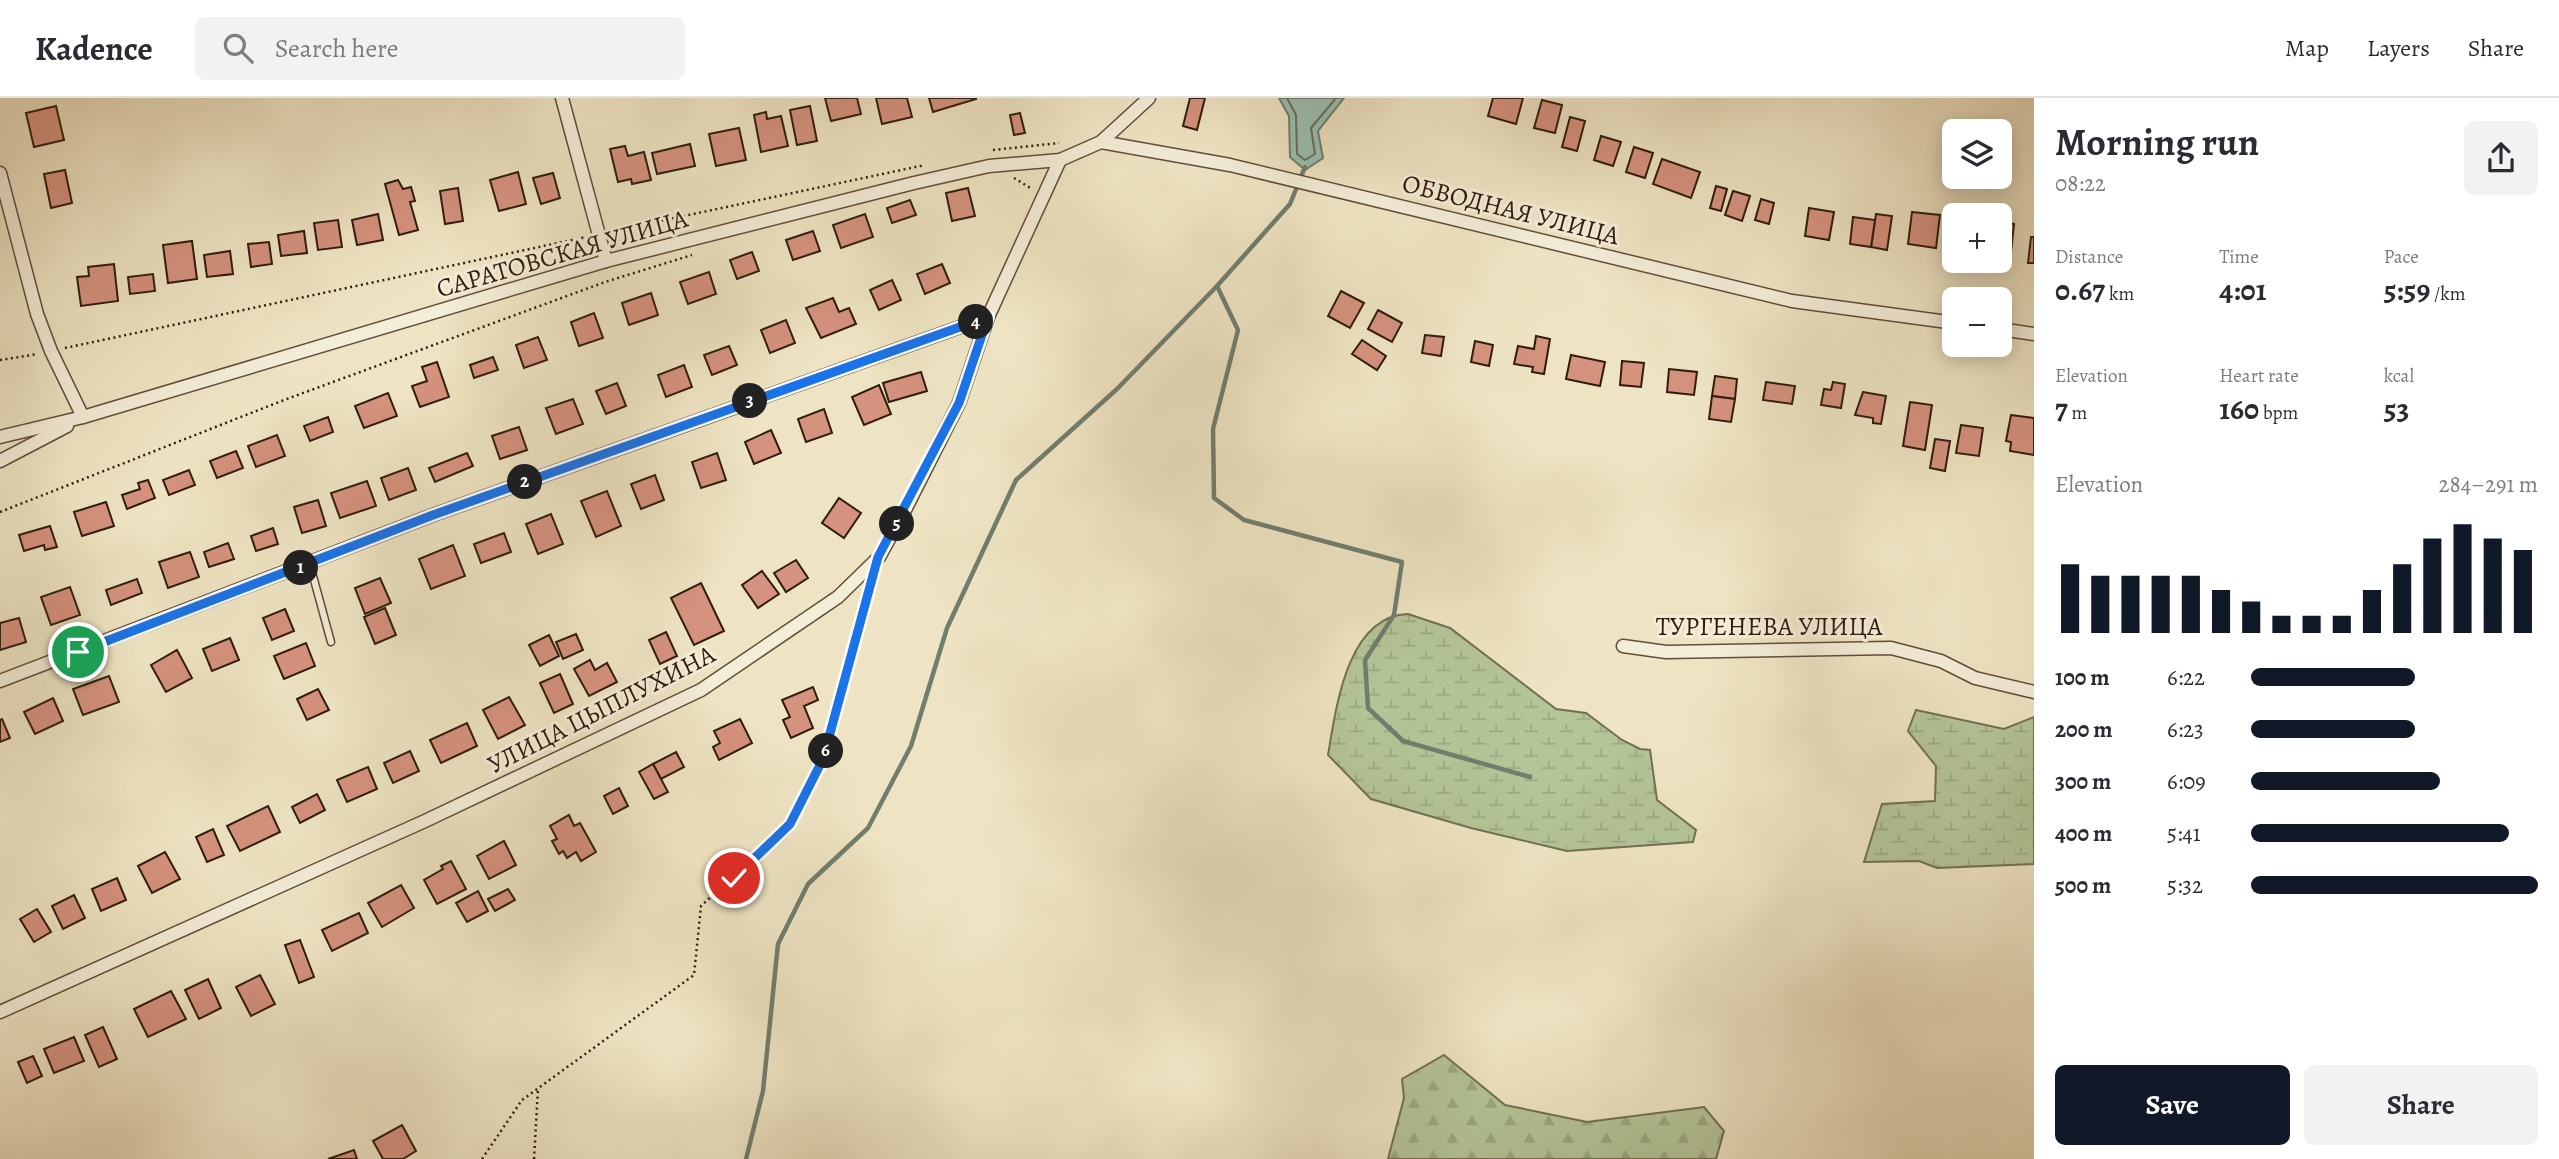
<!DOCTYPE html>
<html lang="en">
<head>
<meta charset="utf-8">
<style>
	body { margin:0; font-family:Alegreya,serif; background:#f2f2f3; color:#2b2b33; height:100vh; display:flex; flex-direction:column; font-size:26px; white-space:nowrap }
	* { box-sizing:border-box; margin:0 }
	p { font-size:23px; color:#7c7c81 }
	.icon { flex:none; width:38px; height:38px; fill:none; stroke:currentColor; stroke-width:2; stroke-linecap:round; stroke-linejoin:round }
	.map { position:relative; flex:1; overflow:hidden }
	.sheet { display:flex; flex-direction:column; background:#fff; width:525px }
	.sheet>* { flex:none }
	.tools { position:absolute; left:1942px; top:21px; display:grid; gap:14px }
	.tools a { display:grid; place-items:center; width:70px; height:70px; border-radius:10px; background:#fff; box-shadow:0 4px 18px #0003; font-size:35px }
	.pin { position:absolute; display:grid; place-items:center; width:60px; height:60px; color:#fff; margin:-30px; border:4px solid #fff; border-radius:50%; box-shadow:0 2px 7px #0007 }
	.km { position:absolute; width:35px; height:35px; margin:-18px; border-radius:50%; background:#222; color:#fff; font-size:19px; line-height:35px; text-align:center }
	.round { display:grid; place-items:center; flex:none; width:74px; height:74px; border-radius:10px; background:#f2f2f3 }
	.headline { display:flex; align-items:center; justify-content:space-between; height:119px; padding:0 21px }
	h1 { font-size:38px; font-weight:600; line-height:52px }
	.metrics { display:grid; grid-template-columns:repeat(3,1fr); gap:10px; height:119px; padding:7px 21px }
	.metrics div { display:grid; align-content:center }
	.metrics b { font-size:30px; font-weight:600 }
	.metrics small { font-size:19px; font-weight:400 }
	.metrics p { font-size:19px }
	.chart { height:196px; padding:14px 21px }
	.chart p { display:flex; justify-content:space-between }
	.chart svg { width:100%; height:126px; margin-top:7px; stroke:#111827; stroke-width:6 }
	.cta { display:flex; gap:14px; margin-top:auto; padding:14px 21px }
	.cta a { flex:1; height:80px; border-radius:10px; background:#111827; color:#fff; font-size:28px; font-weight:600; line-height:80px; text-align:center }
	.cta a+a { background:#f2f2f3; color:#2b2b33 }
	ul { padding:0 21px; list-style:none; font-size:23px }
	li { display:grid; grid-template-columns:112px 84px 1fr; align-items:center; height:52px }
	li i { height:18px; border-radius:9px; background:#111827 }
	header { display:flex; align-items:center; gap:42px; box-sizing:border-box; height:98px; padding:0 35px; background:#fff; border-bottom:2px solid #e1e1e2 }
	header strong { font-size:33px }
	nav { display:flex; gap:38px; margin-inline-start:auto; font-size:24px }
	.search { width:490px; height:63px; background:#f2f2f3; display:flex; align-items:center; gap:18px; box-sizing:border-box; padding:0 24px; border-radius:10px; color:#7c7c81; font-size:26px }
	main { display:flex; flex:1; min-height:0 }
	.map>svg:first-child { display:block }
	.forest { fill:url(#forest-firs); stroke:#727052; stroke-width:2 }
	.wetland { fill:url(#wetland-marsh); stroke:#727052; stroke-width:2 }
	.water { fill:#9abfaf; stroke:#707e6e; stroke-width:2 }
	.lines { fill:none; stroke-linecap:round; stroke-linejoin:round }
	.shore { stroke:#656e5e; stroke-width:2 }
	.stream { stroke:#707e6e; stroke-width:4.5 }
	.building { fill:#d5927e; stroke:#301c0d; stroke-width:2 }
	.service-casing { stroke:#604e3a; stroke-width:9 }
	.minor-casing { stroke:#604e3a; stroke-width:15 }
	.path { stroke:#301c0d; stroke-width:2.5; stroke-dasharray:2 3.5; stroke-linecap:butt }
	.service { stroke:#f4edd8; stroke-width:6 }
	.minor { stroke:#f4edd8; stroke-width:12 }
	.route-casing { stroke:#fff; stroke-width:14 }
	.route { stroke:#1a73e8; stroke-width:9 }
	.labels { text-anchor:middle; stroke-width:6; stroke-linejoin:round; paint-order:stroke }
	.street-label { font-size:26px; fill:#301c0d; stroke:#f4edd8 }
</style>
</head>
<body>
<header>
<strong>Kadence</strong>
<div class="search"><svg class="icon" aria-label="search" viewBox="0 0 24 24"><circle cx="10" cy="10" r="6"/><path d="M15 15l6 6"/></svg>Search here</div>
<nav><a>Map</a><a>Layers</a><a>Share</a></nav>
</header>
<main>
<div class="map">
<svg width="2034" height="1061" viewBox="0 0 2034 1061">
	<defs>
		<pattern id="forest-firs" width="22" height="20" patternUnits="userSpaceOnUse" patternTransform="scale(1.75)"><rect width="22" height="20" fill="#b4c598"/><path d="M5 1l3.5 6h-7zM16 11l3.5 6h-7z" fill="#9ba982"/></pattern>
		<pattern id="wetland-marsh" width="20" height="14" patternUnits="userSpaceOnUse" patternTransform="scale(1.75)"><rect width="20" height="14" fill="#b4c598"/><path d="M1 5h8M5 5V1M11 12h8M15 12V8" fill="none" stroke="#9ba982"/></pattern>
	</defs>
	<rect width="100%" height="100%" fill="#eee4c3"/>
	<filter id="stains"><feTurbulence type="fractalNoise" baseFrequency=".00286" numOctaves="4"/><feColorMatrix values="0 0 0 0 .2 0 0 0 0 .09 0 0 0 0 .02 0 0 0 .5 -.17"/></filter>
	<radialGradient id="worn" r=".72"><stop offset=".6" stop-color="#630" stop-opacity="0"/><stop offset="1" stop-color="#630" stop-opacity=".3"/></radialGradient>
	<path class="forest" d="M1444,957L1505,1007L1587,1024L1704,1009L1724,1033L1716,1061H1388L1404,1000L1402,981Z"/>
	<g class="wetland">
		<path d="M1408,516L1450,530L1556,611L1586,615L1622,642L1640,651L1650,652L1657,702L1696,732L1693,744L1567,753L1471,730L1371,701L1328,657C1336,610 1347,518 1408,516Z"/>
		<path d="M1916,612L2004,631L2034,619V766L1937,770L1919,763L1864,764L1882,706L1935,703L1936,668L1908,633Z"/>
	</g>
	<path class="water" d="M1279,0H1344L1318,33L1323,60L1305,72L1290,59L1289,18Z"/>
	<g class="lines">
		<path class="shore" d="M1287,0L1296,17L1297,56L1305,62L1315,56L1311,30L1336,0"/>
		<g class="stream">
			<path d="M1217,188L1238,232L1213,331L1214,400L1244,422L1402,464L1394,517L1365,562L1368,610L1403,643L1530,679"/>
			<path d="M746,1061L763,993L778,846L808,786L868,730L911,648L947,530L1016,382L1117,291L1217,188L1290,106L1305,69"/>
		</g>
	</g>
	<g class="building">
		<path d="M825,0H857L861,16L831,23Z"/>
		<path d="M876,0H907L912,19L882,26Z"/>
		<path d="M929,0H976V1L933,14Z"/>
		<path d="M1190,0H1205L1197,32L1183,28Z"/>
		<path d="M1493,0H1523L1516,26L1488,18Z"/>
		<path d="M1542,2L1562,7L1555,35L1534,30Z"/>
		<path d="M56,8L64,42L34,49L26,15Z"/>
		<path d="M810,8L817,43L797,47L790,12Z"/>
		<path d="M766,14L767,21L781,18L788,48L761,54L754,17Z"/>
		<path d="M1020,15L1025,35L1014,37L1010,17Z"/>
		<path d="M1570,19L1585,23L1577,53L1562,49Z"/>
		<path d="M739,30L746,62L716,68L709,36Z"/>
		<path d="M1601,38L1621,44L1613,68L1594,62Z"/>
		<path d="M690,46L695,68L657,76L652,55Z"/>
		<path d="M625,48L628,58L644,54L651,82L632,86L631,81L618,84L610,51Z"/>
		<path d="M1634,49L1653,55L1645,80L1626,74Z"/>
		<path d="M1662,61L1700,74L1691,100L1653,86Z"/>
		<path d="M65,72L72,105L51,110L44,76Z"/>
		<path d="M518,74L526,106L499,113L490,82Z"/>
		<path d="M553,75L560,100L541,106L533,80Z"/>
		<path d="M398,82L403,91L411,89L415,103L410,104L418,132L399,137L385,86Z"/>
		<path d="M1716,88L1727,91L1721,113L1710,110Z"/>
		<path d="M458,90L463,123L445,126L440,93Z"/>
		<path d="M968,90L975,118L952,123L946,95Z"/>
		<path d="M1733,93L1750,98L1742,123L1725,117Z"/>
		<path d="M1761,101L1774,105L1769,126L1755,122Z"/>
		<path d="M910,102L916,117L892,125L887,110Z"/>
		<path d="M1809,110L1834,114L1829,142L1805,138Z"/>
		<path d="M1912,114L1940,117L1936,150L1908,146Z"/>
		<path d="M378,116L383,142L357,147L352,122Z"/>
		<path d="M865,116L873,139L841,150L833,127Z"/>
		<path d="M1876,116L1892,118L1887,152L1871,149Z"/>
		<path d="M1853,119L1875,122L1871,149L1850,146Z"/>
		<path d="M338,122L342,149L318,152L314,125Z"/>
		<path d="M2000,125L2014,126L2011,154L2000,153Z"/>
		<path d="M304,133L307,155L281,158L278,137Z"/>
		<path d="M813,133L820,153L793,162L786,142Z"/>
		<path d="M2031,139H2034V165H2028Z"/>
		<path d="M192,143L197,181L168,185L163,147Z"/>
		<path d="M269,144L272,166L251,169L248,146Z"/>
		<path d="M230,153L233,176L207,179L204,157Z"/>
		<path d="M752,154L759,173L737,181L730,162Z"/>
		<path d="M114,166L118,203L81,208L77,179L89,178L88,169Z"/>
		<path d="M942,166L950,185L925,196L917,176Z"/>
		<path d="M709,174L716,196L688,206L680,184Z"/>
		<path d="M153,176L155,193L130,196L128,179Z"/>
		<path d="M892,182L901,202L879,212L870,192Z"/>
		<path d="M1341,193L1364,205L1350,230L1328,218Z"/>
		<path d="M651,195L658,217L629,227L622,205Z"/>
		<path d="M833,200L839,214L849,210L856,226L821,240L806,210Z"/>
		<path d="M1378,212L1402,225L1392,244L1368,231Z"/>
		<path d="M594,215L603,240L579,248L571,224Z"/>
		<path d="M786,222L795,245L770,255L761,232Z"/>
		<path d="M1425,237L1444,239L1441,258L1422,255Z"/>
		<path d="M1536,238L1550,241L1544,276L1532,274L1533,269L1514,266L1518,248L1534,251Z"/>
		<path d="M538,239L547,262L524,270L516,247Z"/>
		<path d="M1362,242L1386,258L1377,272L1352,256Z"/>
		<path d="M1475,243L1493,247L1489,268L1471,264Z"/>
		<path d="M729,248L737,267L712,277L704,257Z"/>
		<path d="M1571,257L1605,264L1600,288L1566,281Z"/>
		<path d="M493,259L498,272L474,280L470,267Z"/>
		<path d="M1622,263L1644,265L1641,289L1620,287Z"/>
		<path d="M437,264L449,299L420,309L412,288L427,283L422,269Z"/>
		<path d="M684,267L692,289L666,299L658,277Z"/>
		<path d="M1669,271L1697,274L1694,297L1667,294Z"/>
		<path d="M921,274L927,293L889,304L883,285Z"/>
		<path d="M1715,278L1737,281L1735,301L1712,298Z"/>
		<path d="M1766,284L1795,288L1792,306L1763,302Z"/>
		<path d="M1833,284L1845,286L1841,310L1821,307L1824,291L1831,292Z"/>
		<path d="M617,285L626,308L606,316L596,293Z"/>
		<path d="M879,287L891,316L864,327L852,299Z"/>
		<path d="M1863,294L1886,298L1881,326L1873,325V320L1855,317Z"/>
		<path d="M388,295L397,318L364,330L355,308Z"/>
		<path d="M1712,298L1735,301L1731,324L1709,321Z"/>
		<path d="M573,301L583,326L556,336L546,310Z"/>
		<path d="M1910,304L1932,307L1925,352L1903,348Z"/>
		<path d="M824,311L832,335L806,344L798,321Z"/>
		<path d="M2011,317L2034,320V357L2010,353L2011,344L2006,343Z"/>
		<path d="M328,319L333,334L310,343L304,328Z"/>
		<path d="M1961,327L1983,330L1979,358L1956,355Z"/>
		<path d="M519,329L527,352L500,361L492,338Z"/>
		<path d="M771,332L781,355L754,366L745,344Z"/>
		<path d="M277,337L285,358L256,369L248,348Z"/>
		<path d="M1935,341L1950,343L1945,373L1930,370Z"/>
		<path d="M236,353L243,370L217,380L210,363Z"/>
		<path d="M467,355L473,368L435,384L429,370Z"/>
		<path d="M717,355L726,382L701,390L692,364Z"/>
		<path d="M408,370L416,392L389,402L381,380Z"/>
		<path d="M189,372L195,387L169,397L163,382Z"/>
		<path d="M655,377L664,402L641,411L631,386Z"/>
		<path d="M148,382L155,400L127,411L122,397L140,391L138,385Z"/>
		<path d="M367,383L376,408L340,420L331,395Z"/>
		<path d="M607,393L621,428L596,439L581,403Z"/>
		<path d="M839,400L861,415L844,440L822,425Z"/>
		<path d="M318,402L326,428L302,435L294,409Z"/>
		<path d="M106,404L114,428L82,438L74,414Z"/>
		<path d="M551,416L563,446L538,456L526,426Z"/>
		<path d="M50,428L57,449L45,452L44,447L24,453L19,437Z"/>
		<path d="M273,430L278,446L256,453L251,438Z"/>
		<path d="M504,435L511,454L481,465L474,446Z"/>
		<path d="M228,445L234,461L209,469L204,454Z"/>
		<path d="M453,447L465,478L431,491L419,461Z"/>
		<path d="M190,454L199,479L168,490L159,464Z"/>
		<path d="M796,462L808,480L786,494L774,475Z"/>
		<path d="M762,473L779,496L758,510L742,487Z"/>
		<path d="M380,480L391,505L365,516L355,490Z"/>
		<path d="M137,481L142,495L111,507L106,492Z"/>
		<path d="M701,485L724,533L694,547L671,500Z"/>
		<path d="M70,489L80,517L51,527L41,499Z"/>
		<path d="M385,510L396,537L375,546L364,519Z"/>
		<path d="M285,511L294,533L272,542L263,520Z"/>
		<path d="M19,520L26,544L0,552V525Z"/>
		<path d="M666,534L677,558L660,566L649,542Z"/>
		<path d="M576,536L583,552L563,561L556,544Z"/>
		<path d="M549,537L559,558L540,568L529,547Z"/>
		<path d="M230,540L239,562L212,573L203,551Z"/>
		<path d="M306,545L315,568L284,581L274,558Z"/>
		<path d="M177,552L192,580L166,594L151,567Z"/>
		<path d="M590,562L595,572L607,565L617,584L589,598L574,571Z"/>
		<path d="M560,576L573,606L554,615L540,585Z"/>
		<path d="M109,578L119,604L83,617L73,591Z"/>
		<path d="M813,589L818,602L804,608L813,630L791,640L783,622L790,619L782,602Z"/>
		<path d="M318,591L329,612L307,622L297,601Z"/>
		<path d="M509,599L525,627L498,641L483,612Z"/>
		<path d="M53,600L63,623L35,636L24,614Z"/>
		<path d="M2,621L10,640L0,644V622Z"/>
		<path d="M740,621L752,645L719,662L713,649L720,645L714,633Z"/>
		<path d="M467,625L477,648L441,665L430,642Z"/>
		<path d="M410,653L419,673L393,685L384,665Z"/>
		<path d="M676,654L684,669L661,681L653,666Z"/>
		<path d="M653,666L668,694L654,701L639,674Z"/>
		<path d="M368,669L377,691L347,704L337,682Z"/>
		<path d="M619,690L628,708L613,716L604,698Z"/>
		<path d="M317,696L325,712L300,725L292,709Z"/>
		<path d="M268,708L280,734L240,753L227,728Z"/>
		<path d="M569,717L574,728L580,725L596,754L581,763L576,754L567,760L563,753L559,756L552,743L557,741L550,728Z"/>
		<path d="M213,731L224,757L207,764L196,739Z"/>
		<path d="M504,743L516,767L489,781L477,758Z"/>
		<path d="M165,754L180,781L152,795L138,768Z"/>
		<path d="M451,763L466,791L437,806L424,782L443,771L441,768Z"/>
		<path d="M117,780L126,802L101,813L92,791Z"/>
		<path d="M401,787L414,810L382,829L368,805Z"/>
		<path d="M508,791L515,802L495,813L488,801Z"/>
		<path d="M478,793L488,813L467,824L456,805Z"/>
		<path d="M74,797L85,820L63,831L52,808Z"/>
		<path d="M37,811L51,834L34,844L20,821Z"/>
		<path d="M359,815L368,835L332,853L322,832Z"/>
		<path d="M300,842L314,879L299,885L285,847Z"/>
		<path d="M260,877L275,906L251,918L236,889Z"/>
		<path d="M208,881L221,910L199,921L185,892Z"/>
		<path d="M171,893L186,921L148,939L134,911Z"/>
		<path d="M103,929L117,961L99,969L85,937Z"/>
		<path d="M74,939L84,963L54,975L44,951Z"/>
		<path d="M33,958L42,978L27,985L18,964Z"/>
		<path d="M402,1027L416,1053L403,1061H383L373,1043Z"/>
		<path d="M354,1052L357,1061H328Z"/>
	</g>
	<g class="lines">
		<g class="service-casing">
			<path id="service" d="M310,467L331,544"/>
		</g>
		<g class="minor-casing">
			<g id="minor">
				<path d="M562,0L606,163"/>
				<path d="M1101,44L1149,0"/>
				<path d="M0,75L37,216L51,253L83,319"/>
				<path d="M2000,231L2034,236"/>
				<path d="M0,339L83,319L606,163L914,85L989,68L1060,62L1101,44L1230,67L1792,203L1955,225"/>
				<path d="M0,363L67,328"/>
				<path d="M1623,548L1666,554L1891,550L1941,563L1975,580L2034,594"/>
				<path d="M0,583L433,417L988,219"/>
				<path d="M0,914L425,723L701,592L838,499L879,459L905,412L959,305L988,219L1060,62"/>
			</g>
		</g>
		<g class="path">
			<path d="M993,52L1059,45"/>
			<path d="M1014,80L1032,91"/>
			<path d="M613,133L925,67"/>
			<path d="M65,250L586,139"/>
			<path d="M0,262L38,256"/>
			<path d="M0,414L284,302L605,184L692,157"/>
			<path d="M482,1061L522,1002L694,877L701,808L790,726L823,661L872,486"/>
			<path d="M534,1061L538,991"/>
		</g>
		<use href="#service" class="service"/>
		<use href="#minor" class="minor"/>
	</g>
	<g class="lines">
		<g class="route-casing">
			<path id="route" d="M78,554L433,417L988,219L959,305L878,459L823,661L790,726L734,780"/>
		</g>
		<use href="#route" class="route"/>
	</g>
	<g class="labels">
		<g class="street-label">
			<text transform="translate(1511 111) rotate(14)" y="9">ОБВОДНАЯ УЛИЦА</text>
			<text transform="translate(562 155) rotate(-16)" y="9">САРАТОВСКАЯ УЛИЦА</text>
			<text x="1769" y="537">ТУРГЕНЕВА УЛИЦА</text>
			<text transform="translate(601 611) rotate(-27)" y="9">УЛИЦА ЦЫПЛУХИНА</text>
		</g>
	</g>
	<rect width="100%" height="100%" filter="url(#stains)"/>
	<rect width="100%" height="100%" fill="url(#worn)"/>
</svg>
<div class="tools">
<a><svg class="icon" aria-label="layers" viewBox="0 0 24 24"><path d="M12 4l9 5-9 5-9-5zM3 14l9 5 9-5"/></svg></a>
<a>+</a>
<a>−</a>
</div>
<div class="pin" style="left:78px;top:554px;background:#1e9e55"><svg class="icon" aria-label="arrive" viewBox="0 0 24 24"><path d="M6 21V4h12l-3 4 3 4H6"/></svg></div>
<div class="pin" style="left:734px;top:780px;background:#d93025"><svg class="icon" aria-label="check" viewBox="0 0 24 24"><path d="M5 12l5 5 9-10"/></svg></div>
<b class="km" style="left:301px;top:470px">1</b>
<b class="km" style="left:525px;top:384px">2</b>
<b class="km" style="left:750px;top:303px">3</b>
<b class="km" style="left:976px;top:224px">4</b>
<b class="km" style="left:897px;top:426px">5</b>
<b class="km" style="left:826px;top:653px">6</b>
</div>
<section class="sheet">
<div class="headline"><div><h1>Morning run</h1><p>08:22</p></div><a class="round"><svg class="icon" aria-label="share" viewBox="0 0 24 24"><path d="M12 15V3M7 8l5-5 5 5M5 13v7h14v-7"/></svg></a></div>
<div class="metrics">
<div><p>Distance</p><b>0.67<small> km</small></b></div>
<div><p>Time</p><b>4:01</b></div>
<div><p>Pace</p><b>5:59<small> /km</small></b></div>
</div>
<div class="metrics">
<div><p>Elevation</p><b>7<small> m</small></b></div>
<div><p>Heart rate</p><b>160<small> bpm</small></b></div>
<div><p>kcal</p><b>53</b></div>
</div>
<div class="chart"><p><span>Elevation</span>284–291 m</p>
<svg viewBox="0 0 160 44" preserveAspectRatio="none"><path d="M5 44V20M15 44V24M25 44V24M35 44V24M45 44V24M55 44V29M65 44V33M75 44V38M85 44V38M95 44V38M105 44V29M115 44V20M125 44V11M135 44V6M145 44V11M155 44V15"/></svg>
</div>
<ul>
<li><b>100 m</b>6:22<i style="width:57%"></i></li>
<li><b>200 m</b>6:23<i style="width:57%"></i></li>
<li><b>300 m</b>6:09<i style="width:66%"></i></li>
<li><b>400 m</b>5:41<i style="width:90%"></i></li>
<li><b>500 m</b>5:32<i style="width:100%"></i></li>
</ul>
<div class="cta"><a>Save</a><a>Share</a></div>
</section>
</main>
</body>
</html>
